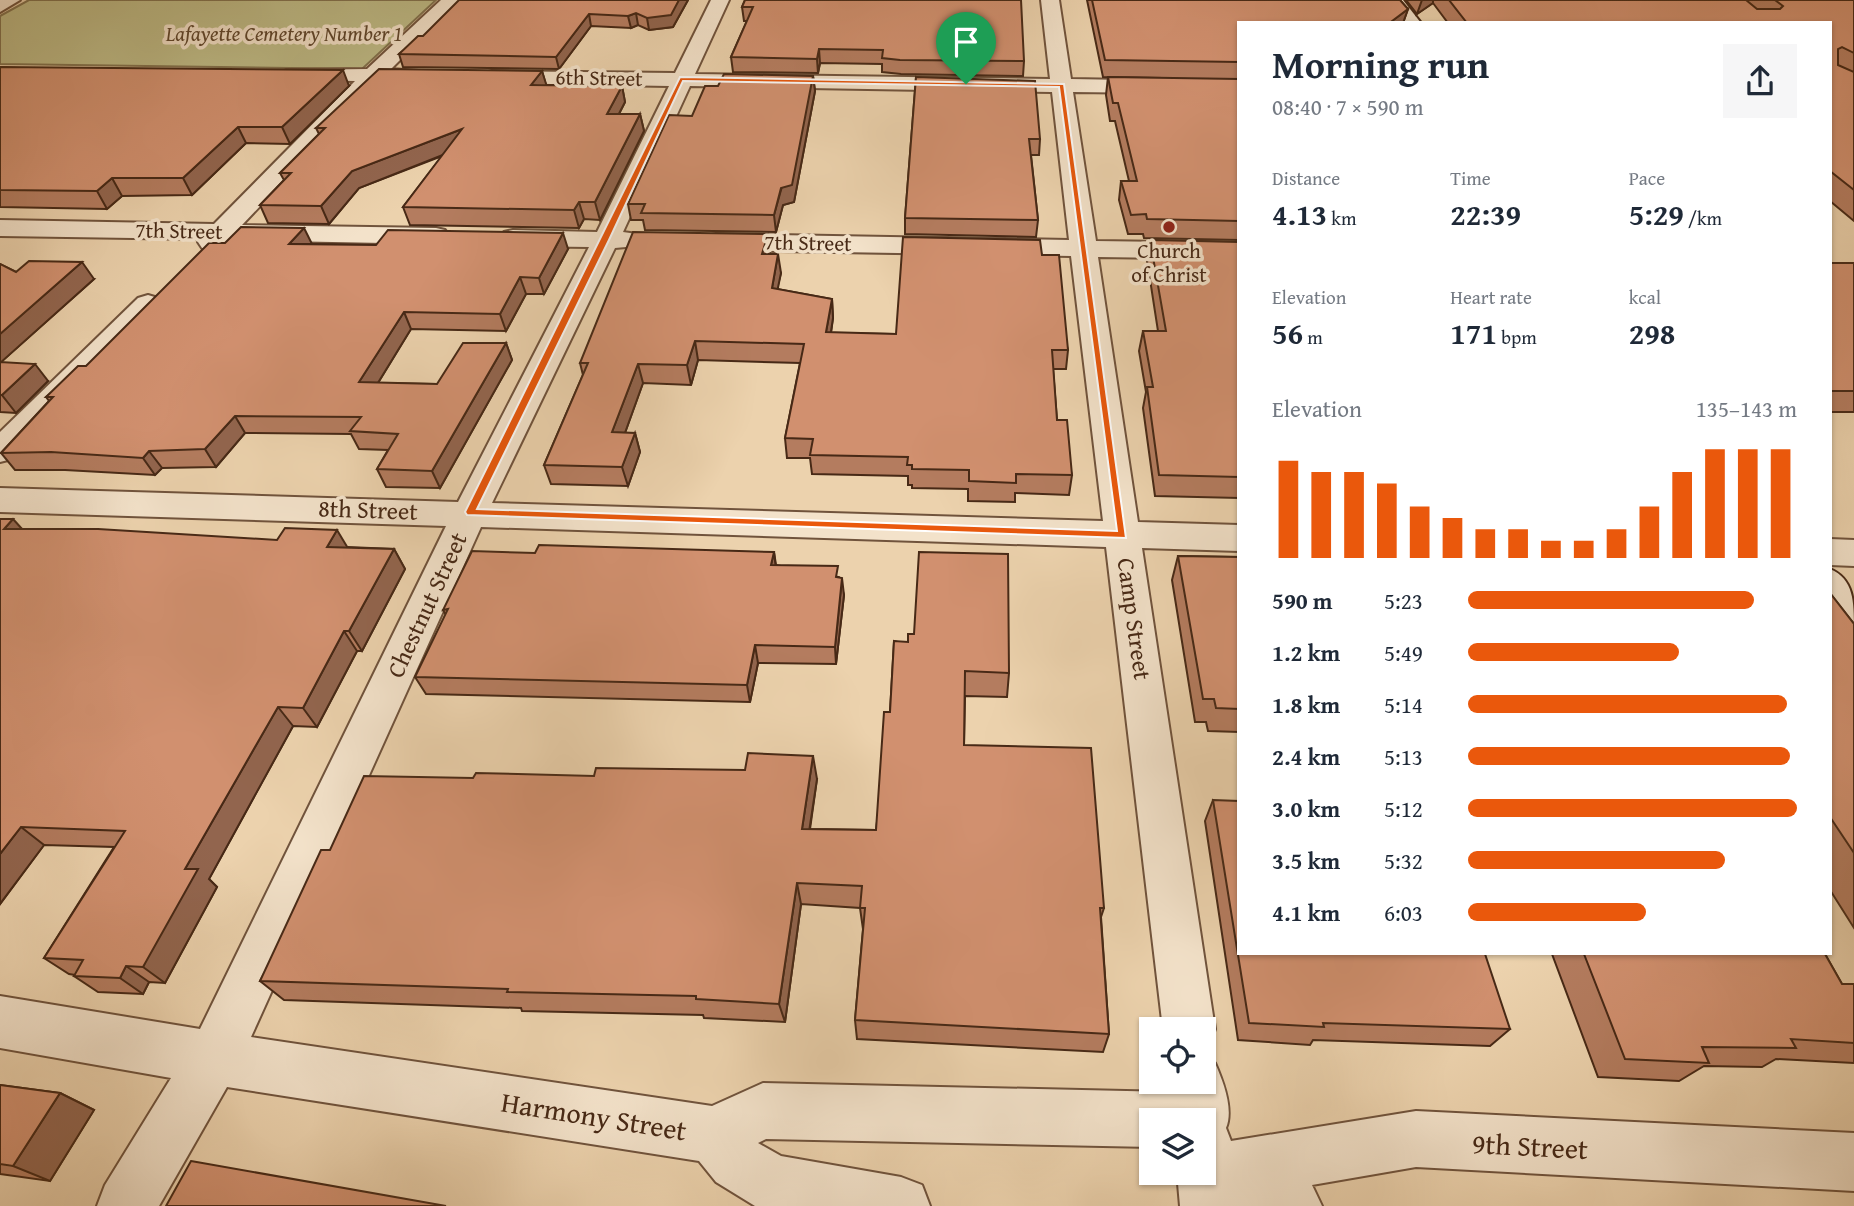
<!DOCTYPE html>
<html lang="en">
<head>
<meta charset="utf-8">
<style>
	body { margin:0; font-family:"Gentium Book Plus",serif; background:#f6f6f7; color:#1f2937; height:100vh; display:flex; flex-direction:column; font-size:26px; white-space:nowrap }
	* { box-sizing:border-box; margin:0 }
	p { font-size:23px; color:#747a83 }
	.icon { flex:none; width:38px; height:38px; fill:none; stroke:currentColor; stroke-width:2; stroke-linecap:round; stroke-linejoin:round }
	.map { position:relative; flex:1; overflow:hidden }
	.sheet { position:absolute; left:1237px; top:21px; width:595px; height:934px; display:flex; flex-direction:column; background:#fff; border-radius:0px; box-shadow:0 2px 5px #0004 }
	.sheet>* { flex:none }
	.controls { position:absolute; left:1139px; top:1017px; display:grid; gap:14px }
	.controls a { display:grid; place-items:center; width:77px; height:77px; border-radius:0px; background:#fff; box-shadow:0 2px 5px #0004; font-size:35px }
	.pin { position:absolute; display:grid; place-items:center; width:60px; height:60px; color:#fff; margin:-72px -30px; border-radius:50% 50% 50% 0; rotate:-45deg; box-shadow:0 0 7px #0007 }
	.pin .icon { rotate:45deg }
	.round { display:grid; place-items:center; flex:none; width:74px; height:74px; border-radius:0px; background:#f6f6f7 }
	.summary { display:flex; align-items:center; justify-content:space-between; height:119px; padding:0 35px }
	h1 { font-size:38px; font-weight:700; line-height:52px }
	.figures { display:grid; grid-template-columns:repeat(3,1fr); gap:10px; height:119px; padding:7px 35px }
	.figures div { display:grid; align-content:center }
	.figures b { font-size:30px; font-weight:700 }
	.figures small { font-size:19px; font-weight:400 }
	.figures p { font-size:19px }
	.chart { height:196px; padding:14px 35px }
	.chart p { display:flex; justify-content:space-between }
	.chart svg { width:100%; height:126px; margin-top:7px; stroke:#ea580c; stroke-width:6 }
	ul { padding:0 35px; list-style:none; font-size:23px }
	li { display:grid; grid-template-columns:112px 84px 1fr; align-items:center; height:52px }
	li i { height:18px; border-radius:9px; background:#ea580c }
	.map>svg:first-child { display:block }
	.green { fill:#bdba86; stroke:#82724e; stroke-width:2 }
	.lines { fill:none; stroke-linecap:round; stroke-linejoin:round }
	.street-casing { stroke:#70533c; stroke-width:4 }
	.secondary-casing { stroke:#472916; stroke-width:4 }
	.street { fill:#f3e2ca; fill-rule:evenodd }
	.secondary { fill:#f3e2ca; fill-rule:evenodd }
	.wall { fill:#b47c5f; stroke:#472916; stroke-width:2 }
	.shaded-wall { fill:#92654e; stroke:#472916; stroke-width:2 }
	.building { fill:#d1906f; stroke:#472916; stroke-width:2 }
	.route { fill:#ea580c; stroke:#fff; stroke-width:2; fill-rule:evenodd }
	.poi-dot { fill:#8f2418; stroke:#f3e2ca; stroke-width:2.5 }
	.labels { text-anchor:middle; stroke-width:7; stroke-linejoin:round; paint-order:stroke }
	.far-park-label { font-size:21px; font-style:italic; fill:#5f462c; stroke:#f3e2ca }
	.far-street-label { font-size:21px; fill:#472916; stroke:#f3e2ca }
	.far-poi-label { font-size:21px; fill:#472916; stroke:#f3e2ca }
	.street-label { font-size:24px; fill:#472916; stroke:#f3e2ca }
	.near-street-label { font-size:28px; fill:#472916; stroke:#f3e2ca }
</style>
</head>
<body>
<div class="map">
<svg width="1854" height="1206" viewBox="0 0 1854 1206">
	<rect width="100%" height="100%" fill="#ecd2ad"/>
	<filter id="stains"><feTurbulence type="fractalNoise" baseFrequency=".00286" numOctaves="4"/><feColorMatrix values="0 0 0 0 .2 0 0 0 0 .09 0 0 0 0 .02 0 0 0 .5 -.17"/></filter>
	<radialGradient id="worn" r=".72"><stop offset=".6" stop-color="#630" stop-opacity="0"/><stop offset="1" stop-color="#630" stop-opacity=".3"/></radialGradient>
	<path class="green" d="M29,0H436L362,69L0,64V16Z"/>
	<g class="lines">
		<g class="street-casing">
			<g id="street">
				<path d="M0,0H20L0,12Z"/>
				<path d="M441,0H460L391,69L432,72L435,76L432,80L378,82L242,225L436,228L445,230L449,236L445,242L436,244L228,240C219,249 214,251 202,248L198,242L200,239L0,236V220L214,224L355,81L293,80L286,78L283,74L286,70L367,69Z"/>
				<path d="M711,0H729L695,74L1050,79L1041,0H1059L1071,79L1239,82V94L1073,92L1096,241L1239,243V259L1098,257L1138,522L1239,525V551L1142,548L1215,1029L1208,1048L1204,1049V1029H1163L1106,547L481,527L251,1037L712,1106L763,1083L1170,1092L1169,1082H1204V1058L1215,1063C1223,1081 1234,1109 1226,1128L1231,1141L1416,1111L1854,1133V1191L1416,1167L1312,1185L1322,1206H1180L1177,1172H1204V1120H1152V1147L766,1139L758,1143L781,1156L901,1177L922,1185L930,1206H755L716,1182L699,1161L227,1087L159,1206H97L105,1185L171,1078L0,1048V996L200,1029L446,526L0,512V488L458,502L589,247L513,246L504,244L500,238L504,232L513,230L597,232L669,86L492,83L485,81L482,77L485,73L492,71L675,73ZM690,86L1052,92L1069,240L716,234L707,236L703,242L707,248L716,250L1071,256L1103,521L492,503L615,248L637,246L641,240L637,234L623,232Z"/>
				<path d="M148,295L158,298L162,304L158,310L12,459L0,462V432L138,298Z"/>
				<path d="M1830,539L1854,540V566L1830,565Z"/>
			</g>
		</g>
		<g class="secondary-casing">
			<g id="secondary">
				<path d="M1385,0H1403L1421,23H1402Z"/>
				<path d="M1830,569C1854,579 1854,602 1854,629C1823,619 1830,597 1830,569Z"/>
			</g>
		</g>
		<use href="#street" class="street"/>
		<use href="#secondary" class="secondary"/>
	</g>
	<g class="wall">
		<path d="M688,0L673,27L649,30L638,25L631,28L591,26L559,69L403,67L399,54L423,36Z"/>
		<path d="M745,0L1024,61L1023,76L901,74L882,72V64L820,63L818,73L733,72L731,57L747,21H744L742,7Z"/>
		<path d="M1087,0H1400L1408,9L1403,23H1239V240L1144,238L1143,234H1128L1119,200L1121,181H1129L1115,121H1110L1106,95L1108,77L1163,78L1103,77Z"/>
		<path d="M1406,0H1854V221L1830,201V23H1448L1433,3L1417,14Z"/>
		<path d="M0,67L349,86L290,144L246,143L192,195L122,196L107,209L0,207Z"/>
		<path d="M542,71L546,85L622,86L625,102L619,114H640L644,131L600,220L584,219L579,228L410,225L403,207L442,156L359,188L329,224L268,223L260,205L284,180L280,173L319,134L316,128Z"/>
		<path d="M813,76L815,91L794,202L783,205L776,232L645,230L643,220H631L628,204L692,116L718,86Z"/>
		<path d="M916,77L1040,139L1039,155H1031L1038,220L1036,237L905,234V218Z"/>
		<path d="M768,234L770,254L781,273L777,289L832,299L833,318L831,333L896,334L1042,255L1068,350L1066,369H1053L1057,420L1072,475L1069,495L1015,493V502L968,501V489L912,488V485H908V476L812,474L810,458H787L785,438L800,363L698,360L691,385L643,383L625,433H635L640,452L628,486L551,484L544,465L583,375L580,363Z"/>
		<path d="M1150,240L1239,242V498L1155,496L1143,408L1146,392L1139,351L1143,331H1158L1147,260Z"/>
		<path d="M311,244L568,249L544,294H526L506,331L411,329L378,383L437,384L506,343L512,360L440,488L386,487L377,469L388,450L359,449L351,434L245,433L216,467L162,468L155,475L65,470H15L1,453L49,401L46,397L86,366Z"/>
		<rect x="1830" y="263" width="24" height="149"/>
		<path d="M0,264L16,272L94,279L1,362L48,381L16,413L0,412Z"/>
		<path d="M0,519L22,529L347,547L394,549L405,569L362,651H357L317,727L293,726L209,879L217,887L165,983L149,982L143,994L98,992L74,976L75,975L69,974L44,958L114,847L44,845L0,904Z"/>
		<path d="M774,552L776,565L839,577L844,595L836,664L758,663L750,702L426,694L415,677L446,615L443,610L535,553Z"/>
		<path d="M1178,556L1239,557V732L1208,731L1206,722H1195L1172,580Z"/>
		<path d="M1830,593L1854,624V928L1830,890Z"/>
		<path d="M894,641L1009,673L1007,697L965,696L964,745L1104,908L1101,917L1109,1034L1103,1052L857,1039L855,1020L863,929L860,908L801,904L785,1022L704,1018L703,1015L522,1011L521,1008L284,1000L260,981L330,850L473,778L594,776L817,779L810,829L876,830L890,712Z"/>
		<path d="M1213,800L1510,1029L1490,1046L1313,1040L1310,1045L1238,1040L1205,821Z"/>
		<path d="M1552,954H1825L1842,984H1854V1063L1776,1059L1762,1067L1704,1066L1679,1081L1598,1077Z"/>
		<path d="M0,1085L60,1093L94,1110L50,1181L0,1174Z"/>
	</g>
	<g class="shaded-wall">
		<path d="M679,0H688L673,27L649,30L647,18Z"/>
		<path d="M1422,0H1433V3L1417,14Z"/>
		<path d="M1408,9L1403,23H1391L1392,21Z"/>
		<path d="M636,13L638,25L631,28L628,16Z"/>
		<path d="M589,14L591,26L559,69L556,57Z"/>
		<path d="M819,49L820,63L818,73L817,59Z"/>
		<path d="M343,70L349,86L290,144L282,127Z"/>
		<path d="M542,71L547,87L531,85Z"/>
		<path d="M813,76L815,91L794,202L783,205L776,232L774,215Z"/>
		<path d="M622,86L625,102L610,131L607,114Z"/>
		<path d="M640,114L644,131L600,220L595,202Z"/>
		<path d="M238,127L246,143L192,195L183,178Z"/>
		<path d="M462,129L468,145L359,188L329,224L321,206L352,171Z"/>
		<path d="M112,178L122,196L107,209L97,191Z"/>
		<path d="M579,202L584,219L579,228L574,210Z"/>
		<path d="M304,228L312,244H289Z"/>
		<path d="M563,233L568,249L544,294L539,278Z"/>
		<path d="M768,234L770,253L765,272L762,254Z"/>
		<path d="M778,254L781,273L774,307L772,288Z"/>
		<path d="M82,262L94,279L0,363V334Z"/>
		<path d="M520,277L526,294L506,331L500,314Z"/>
		<path d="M832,299L833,318L828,351L826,332Z"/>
		<path d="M404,312L411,329L368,399L359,382Z"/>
		<path d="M695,341L698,360L691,385L687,365Z"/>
		<path d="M506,343L512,360L440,488L432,471Z"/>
		<path d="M35,364L48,381L16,413L2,395Z"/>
		<path d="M638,364L643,383L618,452L612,432Z"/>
		<path d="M235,416L245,433L216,467L205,449Z"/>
		<path d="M635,433L640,452L628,486L622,467Z"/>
		<path d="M149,451L162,468L155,475L143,458Z"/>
		<path d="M13,519L32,540L4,529Z"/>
		<path d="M337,530L349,550L327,547Z"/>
		<path d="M394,549L405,569L362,651L349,631Z"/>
		<path d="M774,552L776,570L771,565Z"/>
		<path d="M842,578L844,595L836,664L835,647Z"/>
		<path d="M344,631L357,651L317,727L303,708Z"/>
		<path d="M755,645L758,663L750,702L747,685Z"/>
		<path d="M278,707L293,726L209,879L217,887L165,983L143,967L185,869Z"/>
		<path d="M813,756L817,779L806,852L802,829Z"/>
		<path d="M21,827L44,845L0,904V854Z"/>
		<path d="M797,883L801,904L785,1022L779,1004Z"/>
		<path d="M126,966L149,982L143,994L120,978Z"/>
		<path d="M60,1093L94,1110L50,1181L13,1166Z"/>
	</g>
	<g class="building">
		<path d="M459,0H679L671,15L647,18L636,13L628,16L589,14L556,57L399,54L418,36H423Z"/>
		<path d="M745,0H1021L1024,61L900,60L882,58L883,50L819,49L817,59L731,57L753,7H742Z"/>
		<path d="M1092,0H1400L1408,9L1392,21L1394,23H1239V62L1105,60Z"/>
		<path d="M1449,0H1746L1757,9H1780L1783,6L1775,0H1854V53L1842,47L1838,49V65L1854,72V190L1830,171V23H1467Z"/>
		<path d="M0,67L343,70L282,127H238L183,178H112L97,191L0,190Z"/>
		<path d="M379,69L542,71L531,85L622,86L607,114H640L595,202H579L574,210L403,207L462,129L352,171L321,206L260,205L291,173H280L325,128H316Z"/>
		<path d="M724,74L813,76L792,185L781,188L774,215L641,213L645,204H628L669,115L692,116L705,86H718Z"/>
		<path d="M916,77L1035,81L1040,139H1029L1038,220L905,218Z"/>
		<path d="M1108,77L1239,79V221L1147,219L1146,214L1131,215L1121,181H1137L1118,103H1113Z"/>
		<path d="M241,227L304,228L289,244L376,245L388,230L563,233L539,278L520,277L500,314L404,312L359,382L437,384L463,343H506L432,471L377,469L398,434L350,431L361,417L235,416L205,449L149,451L143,458L51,452L1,453L53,397H46L78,366H86L209,243H225Z"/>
		<path d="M633,232L768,234L762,254H778L772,288L832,299L826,332L896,334L903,237L1040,240L1042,255H1059L1068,350H1052L1057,420H1067L1072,475L1016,474V483L969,481V470L912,469V465H907L908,457L810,455L813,439L785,438L804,344L695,341L687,365L638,364L612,432L635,433L622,467L544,465L588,363H580Z"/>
		<path d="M1150,240L1239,242V477L1159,475L1147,387H1153L1143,331H1166Z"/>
		<path d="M29,261L82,262L0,334V264L16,272Z"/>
		<rect x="1830" y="263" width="24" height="128"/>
		<path d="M0,362L35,364L2,395H0Z"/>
		<path d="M0,519H13L4,529H98L277,540L285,528L337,530L327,547L394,549L349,631H344L303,708L278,707L185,869H198L143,967L126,966L120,978L74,976L83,960L44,958L125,831L21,827L0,854Z"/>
		<path d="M539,545L774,552L771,565L838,566L836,577L842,578L835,647L755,645L747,685L415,677L448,609L443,610L472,551L535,553Z"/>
		<path d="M919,552L1008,554L1009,673L965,671L964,745L1091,748L1104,908H1100L1109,1034L855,1020L865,908H860L862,886L797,883L779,1004L696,999V996L507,992L508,989L260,981L321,850H330L364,776L473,778L476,773L594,776L596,768L745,770L748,753L813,756L802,829L876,830L884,712H890L894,641L908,642V634H914Z"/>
		<path d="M1178,556L1239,557V709L1216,708L1214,699H1203Z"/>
		<path d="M1830,593L1854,624V853L1830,817Z"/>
		<path d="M1213,800L1239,801V954H1485L1510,1029L1323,1023L1324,1027L1249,1023Z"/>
		<path d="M1584,954H1825L1842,984H1854V1043L1791,1039L1796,1048L1702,1047L1709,1063L1625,1059Z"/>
		<path d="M0,1085L60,1093L13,1166L0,1164Z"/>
		<path d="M191,1161L446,1206H166Z"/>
	</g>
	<path class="route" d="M680,77L1064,84L1126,538L467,515L465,512ZM683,81L1059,87L1117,531L477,509L609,240Z"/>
	<circle class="poi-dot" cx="1169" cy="227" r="7"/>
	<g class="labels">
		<g class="far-park-label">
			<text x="284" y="41">Lafayette Cemetery Number 1</text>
		</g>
		<g class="far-street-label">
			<text transform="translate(599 78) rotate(1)" y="7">6th Street</text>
			<text transform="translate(179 231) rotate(1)" y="7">7th Street</text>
			<text transform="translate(808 243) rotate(1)" y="7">7th Street</text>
		</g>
		<g class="far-poi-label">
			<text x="1169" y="258">Church<tspan x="1169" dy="24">of Christ</tspan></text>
		</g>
		<g class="street-label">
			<text transform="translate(368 510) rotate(2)" y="8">8th Street</text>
			<text transform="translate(427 605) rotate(-65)" y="8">Chestnut Street</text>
			<text transform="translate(1134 619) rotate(82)" y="8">Camp Street</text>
		</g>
		<g class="near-street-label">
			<text transform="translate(594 1116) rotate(9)" y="10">Harmony Street</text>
			<text transform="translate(1530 1146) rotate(3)" y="10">9th Street</text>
		</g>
	</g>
	<rect width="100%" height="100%" filter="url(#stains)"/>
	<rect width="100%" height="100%" fill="url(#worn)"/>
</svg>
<div class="controls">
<a><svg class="icon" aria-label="locate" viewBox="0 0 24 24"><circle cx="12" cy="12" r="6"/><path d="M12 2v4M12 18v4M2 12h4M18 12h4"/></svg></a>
<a><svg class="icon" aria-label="layers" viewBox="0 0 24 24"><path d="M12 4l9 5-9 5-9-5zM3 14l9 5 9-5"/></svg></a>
</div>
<div class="pin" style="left:966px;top:84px;background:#1e9e55"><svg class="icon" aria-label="arrive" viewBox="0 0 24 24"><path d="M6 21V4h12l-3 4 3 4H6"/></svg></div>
<section class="sheet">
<div class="summary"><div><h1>Morning run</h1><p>08:40 · 7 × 590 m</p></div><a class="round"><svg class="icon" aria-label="share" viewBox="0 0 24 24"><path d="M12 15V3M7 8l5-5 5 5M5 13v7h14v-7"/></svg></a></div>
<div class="figures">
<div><p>Distance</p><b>4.13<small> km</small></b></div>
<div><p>Time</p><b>22:39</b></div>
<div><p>Pace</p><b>5:29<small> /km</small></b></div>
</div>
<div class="figures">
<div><p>Elevation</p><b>56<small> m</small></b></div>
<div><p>Heart rate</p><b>171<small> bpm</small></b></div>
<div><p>kcal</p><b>298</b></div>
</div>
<div class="chart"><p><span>Elevation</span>135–143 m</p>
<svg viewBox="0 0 160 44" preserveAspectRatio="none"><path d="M5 44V10M15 44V14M25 44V14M35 44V18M45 44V26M55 44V30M65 44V34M75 44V34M85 44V38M95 44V38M105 44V34M115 44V26M125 44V14M135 44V6M145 44V6M155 44V6"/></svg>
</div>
<ul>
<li><b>590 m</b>5:23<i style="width:87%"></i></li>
<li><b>1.2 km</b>5:49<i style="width:64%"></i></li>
<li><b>1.8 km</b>5:14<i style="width:97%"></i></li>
<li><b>2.4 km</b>5:13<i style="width:98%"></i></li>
<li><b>3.0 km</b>5:12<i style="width:100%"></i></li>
<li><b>3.5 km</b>5:32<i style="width:78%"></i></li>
<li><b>4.1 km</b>6:03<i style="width:54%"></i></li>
</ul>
</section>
</div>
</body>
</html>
